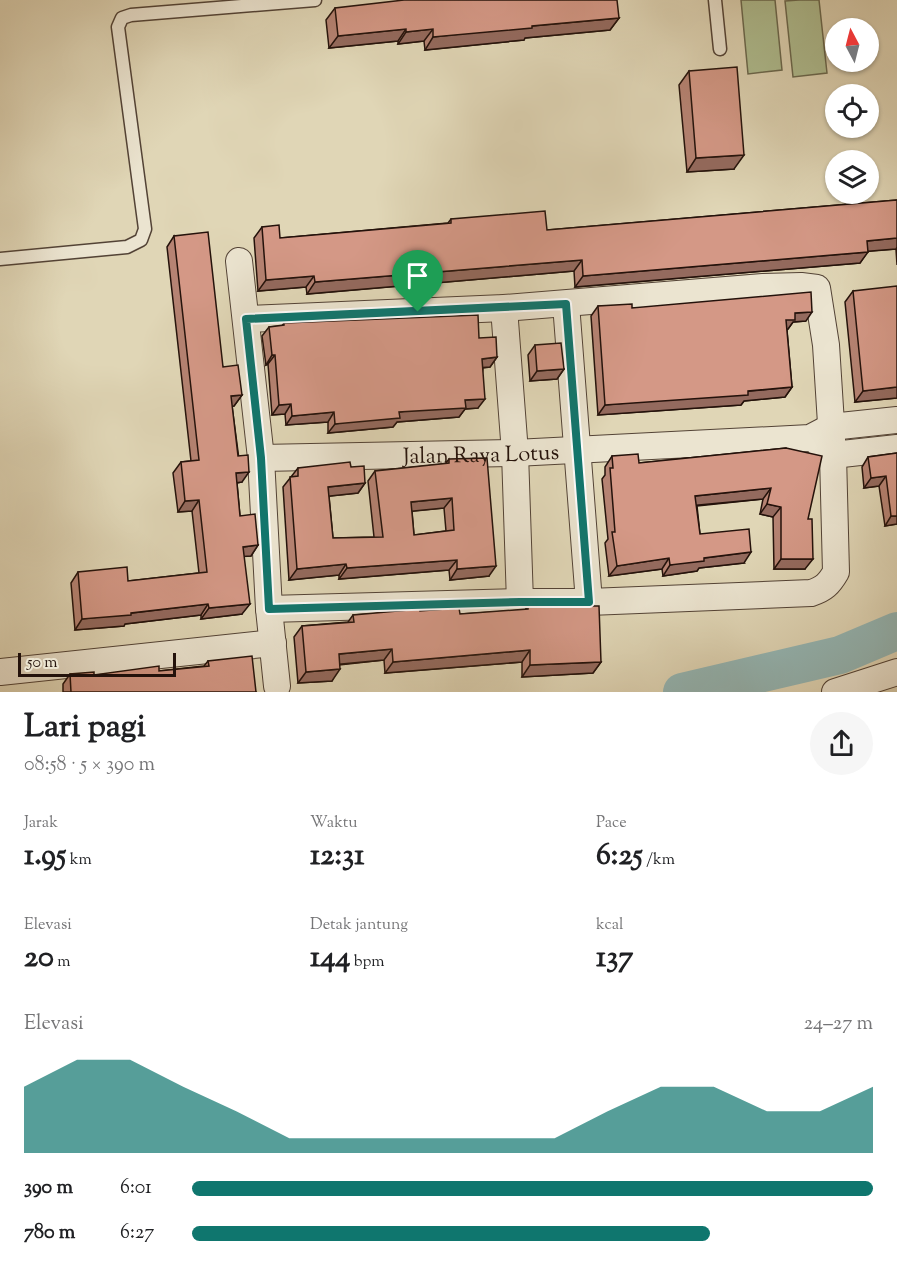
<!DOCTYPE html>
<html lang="id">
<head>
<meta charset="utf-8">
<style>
	body { margin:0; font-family:"Sorts Mill Goudy",serif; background:#f6f6f6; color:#202124; height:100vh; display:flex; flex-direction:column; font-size:22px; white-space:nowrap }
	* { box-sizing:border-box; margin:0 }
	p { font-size:20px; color:#757577 }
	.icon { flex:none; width:33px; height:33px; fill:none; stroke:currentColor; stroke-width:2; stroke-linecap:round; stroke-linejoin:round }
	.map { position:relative; height:692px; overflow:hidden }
	.side { display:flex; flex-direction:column; background:#fff; flex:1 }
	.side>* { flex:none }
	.needle { width:39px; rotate:353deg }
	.tools { position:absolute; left:825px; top:18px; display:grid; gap:12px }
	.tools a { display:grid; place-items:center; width:54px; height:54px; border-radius:50%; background:#fff; box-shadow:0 2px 4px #0004; font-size:30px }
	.scale { position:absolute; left:18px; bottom:15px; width:158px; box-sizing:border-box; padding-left:6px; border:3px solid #24120b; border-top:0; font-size:16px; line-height:21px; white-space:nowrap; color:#24120b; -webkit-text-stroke:4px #ebe4d0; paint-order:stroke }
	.pin { position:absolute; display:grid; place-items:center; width:51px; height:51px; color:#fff; margin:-62px -26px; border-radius:50% 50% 50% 0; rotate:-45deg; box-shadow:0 0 6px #0007 }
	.pin .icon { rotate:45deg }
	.round { display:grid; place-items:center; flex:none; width:63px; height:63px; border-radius:32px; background:#f6f6f6 }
	.head { display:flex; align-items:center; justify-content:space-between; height:102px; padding:0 24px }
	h1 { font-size:33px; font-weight:700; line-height:45px }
	.metrics { display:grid; grid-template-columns:repeat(3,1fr); gap:9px; height:102px; padding:6px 24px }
	.metrics div { display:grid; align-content:center }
	.metrics b { font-size:30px; font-weight:700 }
	.metrics small { font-size:16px; font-weight:400 }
	.metrics p { font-size:16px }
	.chart { height:168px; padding:12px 24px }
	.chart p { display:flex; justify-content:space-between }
	.chart svg { width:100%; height:108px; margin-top:6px; fill:#0f766e; opacity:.7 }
	ul { padding:0 24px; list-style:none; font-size:20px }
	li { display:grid; grid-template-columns:96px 72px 1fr; align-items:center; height:45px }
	li i { height:15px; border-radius:8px; background:#0f766e }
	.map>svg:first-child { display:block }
	.green { fill:#afbe91; stroke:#6a684e; stroke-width:1.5 }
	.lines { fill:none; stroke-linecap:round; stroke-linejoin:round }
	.river { stroke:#95b7b5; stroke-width:38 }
	.lane-casing { stroke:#534336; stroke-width:15 }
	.street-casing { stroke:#534336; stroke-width:28 }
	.lane { stroke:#ebe4d0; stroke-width:12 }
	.street { stroke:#ebe4d0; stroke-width:26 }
	.wall { fill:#b68373; stroke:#24120b; stroke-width:1.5; fill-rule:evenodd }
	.shaded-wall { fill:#946a5e; stroke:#24120b; stroke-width:1.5 }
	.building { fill:#d49886; stroke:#24120b; stroke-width:1.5; fill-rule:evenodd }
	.route-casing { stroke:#fff; stroke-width:12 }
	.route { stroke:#0f766e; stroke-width:8 }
	.labels { text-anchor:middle; stroke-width:4.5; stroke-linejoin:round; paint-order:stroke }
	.street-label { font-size:22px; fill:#24120b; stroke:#ebe4d0 }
</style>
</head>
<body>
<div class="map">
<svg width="897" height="692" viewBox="0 0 897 692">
	<rect width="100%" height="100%" fill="#e0d6b6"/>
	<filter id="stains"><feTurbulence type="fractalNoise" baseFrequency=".00333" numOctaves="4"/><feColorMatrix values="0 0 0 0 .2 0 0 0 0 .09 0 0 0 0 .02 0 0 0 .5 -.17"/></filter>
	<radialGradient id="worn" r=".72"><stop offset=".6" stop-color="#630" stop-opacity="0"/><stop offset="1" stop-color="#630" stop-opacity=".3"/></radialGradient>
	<g class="green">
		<path d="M741,0H775L782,70L748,74Z"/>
		<path d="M799,0H819L827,73L793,77L785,1Z"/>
	</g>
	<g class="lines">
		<path class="river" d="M682,692L840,655L897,631"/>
		<g class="lane-casing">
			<g id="lane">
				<path d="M715,0L720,49"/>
				<path d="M0,259L127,247L141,240L145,229L118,27L122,18L131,15L315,0"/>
			</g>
		</g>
		<g class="street-casing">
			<g id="street">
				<path d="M239,261L261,458L269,609L277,686"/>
				<path d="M566,304L589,602"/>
				<path d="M504,308L515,453L520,602"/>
				<path d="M246,319L504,308L763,287L801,286L817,288L826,345L833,455L836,572C829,584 824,589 811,593L589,602H520L269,609"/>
				<path d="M820,445L833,455L897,448"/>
				<path id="s1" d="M261,458L515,453L810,438L831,427L897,420"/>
				<path d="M0,672L273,643"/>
				<path d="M835,692L897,672"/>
			</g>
		</g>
		<use href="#lane" class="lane"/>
		<use href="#street" class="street"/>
	</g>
	<g class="wall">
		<path d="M335,8L619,18L610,30L525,38L524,40L425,50L424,41L398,44V41L329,48L326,20Z"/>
		<path d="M689,71L734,169L687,172L679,85Z"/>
		<path d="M897,200V265L896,249L868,251L860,263L575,287L574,271L307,294L306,287L258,291L254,238L262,227L280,238L448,223L451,219L547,230Z"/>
		<path d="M174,236L223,367L242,395L234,406H232L242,482L237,483L240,516L258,545L251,556H244L242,614L201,619V615L125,624L124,626L75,630L71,583L78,572L128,581L199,573L192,511L178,512L173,473L181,462L191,461L167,247Z"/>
		<path d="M853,291L897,398L855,402L845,302Z"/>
		<path d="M598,306L632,308L806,321L793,322L788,329L787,330L792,387L785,397L744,401L741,405L598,415L591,316Z"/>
		<path d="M284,323L479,338L497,357L490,367L483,368L478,408L465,409L459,417L397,422L393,427L328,433V422L286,425L285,414L272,415L268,364L266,365L262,336L269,327L282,326Z"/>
		<path d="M535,345L564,369L557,379L530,381L528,355Z"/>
		<path d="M786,448L808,519L805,569H774L773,517L760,514L763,499L697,506L700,534L744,563L699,568L697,571L663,576L662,569L609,576L605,543L608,539L602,479L605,475V467L612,456L639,463Z"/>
		<path d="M897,453V524L885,526L879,486L864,488L862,467L868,457Z"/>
		<path d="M449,459L489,576L450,580L449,570L339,579V575L289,580L283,487L298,468L351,467L365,483L358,493L329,496L333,538L374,537L368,481L375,471L445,464ZM444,508L446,531L414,535L412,511Z"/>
		<path d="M528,606L601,662L593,673L522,677V662L385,673L384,660L339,665L332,681L298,683L294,637L302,626L348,622L353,615L420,611L460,614L525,610Z"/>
		<path d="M208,661L256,692H63V684L70,674L94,675L159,671L204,666Z"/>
	</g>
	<g class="shaded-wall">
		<path d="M619,18L610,30L525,38L524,40L425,50L433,37L532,26Z"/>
		<path d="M406,29L398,41L329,48L338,36Z"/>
		<path d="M433,29L424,41L398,44L406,32Z"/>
		<path d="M744,155L734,169L687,172L696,158Z"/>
		<path d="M897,238V247L896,249L859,252L867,241Z"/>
		<path d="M868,252L860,263L575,287L583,276Z"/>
		<path d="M582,260L574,271L307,294L315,282Z"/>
		<path d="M314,276L306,287L258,291L266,280Z"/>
		<path d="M812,312L806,321L793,322L788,329L779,330L786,320L795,313Z"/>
		<path d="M272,355H275L268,364L266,365Z"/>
		<path d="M497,357L490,367L476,368L482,359Z"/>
		<path d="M564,369L557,379L530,381L537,371Z"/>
		<path d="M792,387L785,397L744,401L741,405L598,415L605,405Z"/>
		<path d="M897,387V398L855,402L863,391Z"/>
		<path d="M242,395L234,406L224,407L231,396Z"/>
		<path d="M485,399L478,408L465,409L459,417L397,422L393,427L328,433L335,424L465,400Z"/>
		<path d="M291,404L285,414L272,415L279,405Z"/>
		<path d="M334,412L328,422L286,425L292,416Z"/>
		<path d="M249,472L242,482L228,484L236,473Z"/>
		<path d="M886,476L879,486L864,488L871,478Z"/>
		<path d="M365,483L358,493L321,497L328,487Z"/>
		<path d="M771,488L763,499L688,506L695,496Z"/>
		<path d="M452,498L444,508L404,512L411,502Z"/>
		<path d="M199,500L192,511L178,512L185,501Z"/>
		<path d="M767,504L781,507L773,517L760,514Z"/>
		<path d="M891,516H897V524L885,526Z"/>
		<path d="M258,545L251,556L236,557L243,547Z"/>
		<path d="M751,552L744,563L699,568L697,571L663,576L670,565L704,558Z"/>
		<path d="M669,558L662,569L609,576L617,566Z"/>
		<path d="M781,559H813L805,569H774Z"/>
		<path d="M457,560L449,570L339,579L347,568Z"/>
		<path d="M346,564L339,575L289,580L297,569Z"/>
		<path d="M496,566L489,576L450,580L457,569Z"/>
		<path d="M208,604L201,615L125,624L124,626L75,630L82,619Z"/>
		<path d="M250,604L242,614L201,619L209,608Z"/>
		<path d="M392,649L384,660L331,665L339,654Z"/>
		<path d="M530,650L522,662L385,673L393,662Z"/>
		<path d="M601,662L593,673L522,677L530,665Z"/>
		<path d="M340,669L332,681L298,683L306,672Z"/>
	</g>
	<g class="building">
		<path d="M404,0H617L619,18L532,26V28L433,37V29L406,32V29L338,36L335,8Z"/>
		<path d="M737,67L744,155L696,158L689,71Z"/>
		<path d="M897,200V238L867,241L868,252L583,276L582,260L315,282L314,276L266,280L262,227L279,225L280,238L451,223V219L545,211L547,230Z"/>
		<path d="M208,232L223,367L238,365L242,395L231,396L238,456L248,455L249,472L236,473L240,516L255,514L258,545L243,547L250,604L209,608L208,604L131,613V615L82,619L78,572L127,567L128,581L207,572L199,500L185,501L181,462L199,460L174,236Z"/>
		<path d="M897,286V387L863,391L853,291Z"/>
		<path d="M811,292L812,312L795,313V320H786L792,387L748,391V395L605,405L598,306L632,304V308Z"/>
		<path d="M478,315L479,338L496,337L497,357L482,359L485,399L465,400L466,408L399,412L400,418L335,424L334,412L292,416L291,404L279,405L275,355H272L269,327L284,325V323Z"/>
		<path d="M561,343L564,369L537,371L535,345Z"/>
		<path d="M786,448L822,456L808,519H812L813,559H781V507L767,504L771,488L695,496L700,534L749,529L751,552L704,558V561L670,565L669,558L617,566L612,532H615L610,468H613L612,456L638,454L639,463Z"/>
		<path d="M897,453V516H891L886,476L871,478L868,457Z"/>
		<path d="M487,458L496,566L457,569V560L347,568L346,564L297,569L290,477L298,476V468L350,462L351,467L364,466L365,483L328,487L333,538L383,537L375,471L449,463V459ZM452,498L454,530L414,535L411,502Z"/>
		<path d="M528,606H599L601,662L530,665V650L393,662L392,649L339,654L340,669L306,672L302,626L354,622L353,615L420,609V611L459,608L460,614L528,609Z"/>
		<path d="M252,656L256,692H71L70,674L94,672V675L159,666V671L209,666L208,661Z"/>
	</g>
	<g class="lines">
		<g class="route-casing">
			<path id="route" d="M566,304L589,602H520L269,609L261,458L246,319Z"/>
		</g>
		<use href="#route" class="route"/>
	</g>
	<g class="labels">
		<g class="street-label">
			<text dy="8" stroke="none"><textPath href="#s1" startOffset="220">Jalan Raya Lotus</textPath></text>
		</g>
	</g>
	<rect width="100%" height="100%" filter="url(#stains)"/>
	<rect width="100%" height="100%" fill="url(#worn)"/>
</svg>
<div class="tools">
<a><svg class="needle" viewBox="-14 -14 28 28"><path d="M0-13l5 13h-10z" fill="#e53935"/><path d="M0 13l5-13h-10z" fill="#757577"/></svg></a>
<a><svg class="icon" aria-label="locate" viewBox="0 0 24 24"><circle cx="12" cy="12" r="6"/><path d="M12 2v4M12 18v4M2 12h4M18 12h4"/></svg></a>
<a><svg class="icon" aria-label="layers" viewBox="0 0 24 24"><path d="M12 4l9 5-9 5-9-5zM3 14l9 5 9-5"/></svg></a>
</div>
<div class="scale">50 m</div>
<div class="pin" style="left:418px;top:312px;background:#1e9e55"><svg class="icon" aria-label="arrive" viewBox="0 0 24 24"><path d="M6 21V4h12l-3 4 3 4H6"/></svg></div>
</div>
<section class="side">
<div class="head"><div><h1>Lari pagi</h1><p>08:58 · 5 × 390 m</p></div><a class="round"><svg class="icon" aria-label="share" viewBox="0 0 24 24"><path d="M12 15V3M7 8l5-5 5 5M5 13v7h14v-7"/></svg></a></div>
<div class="metrics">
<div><p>Jarak</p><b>1.95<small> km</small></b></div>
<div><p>Waktu</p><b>12:31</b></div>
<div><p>Pace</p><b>6:25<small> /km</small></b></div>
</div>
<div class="metrics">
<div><p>Elevasi</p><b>20<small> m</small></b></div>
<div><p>Detak jantung</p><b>144<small> bpm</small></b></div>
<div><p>kcal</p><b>137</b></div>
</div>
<div class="chart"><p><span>Elevasi</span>24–27 m</p>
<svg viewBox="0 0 160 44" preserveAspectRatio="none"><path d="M0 44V17L10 6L20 6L30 17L40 27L50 38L60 38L70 38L80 38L90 38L100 38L110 27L120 17L130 17L140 27L150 27L160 17V44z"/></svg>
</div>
<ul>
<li><b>390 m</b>6:01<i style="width:100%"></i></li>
<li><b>780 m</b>6:27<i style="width:76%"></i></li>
</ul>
</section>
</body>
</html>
